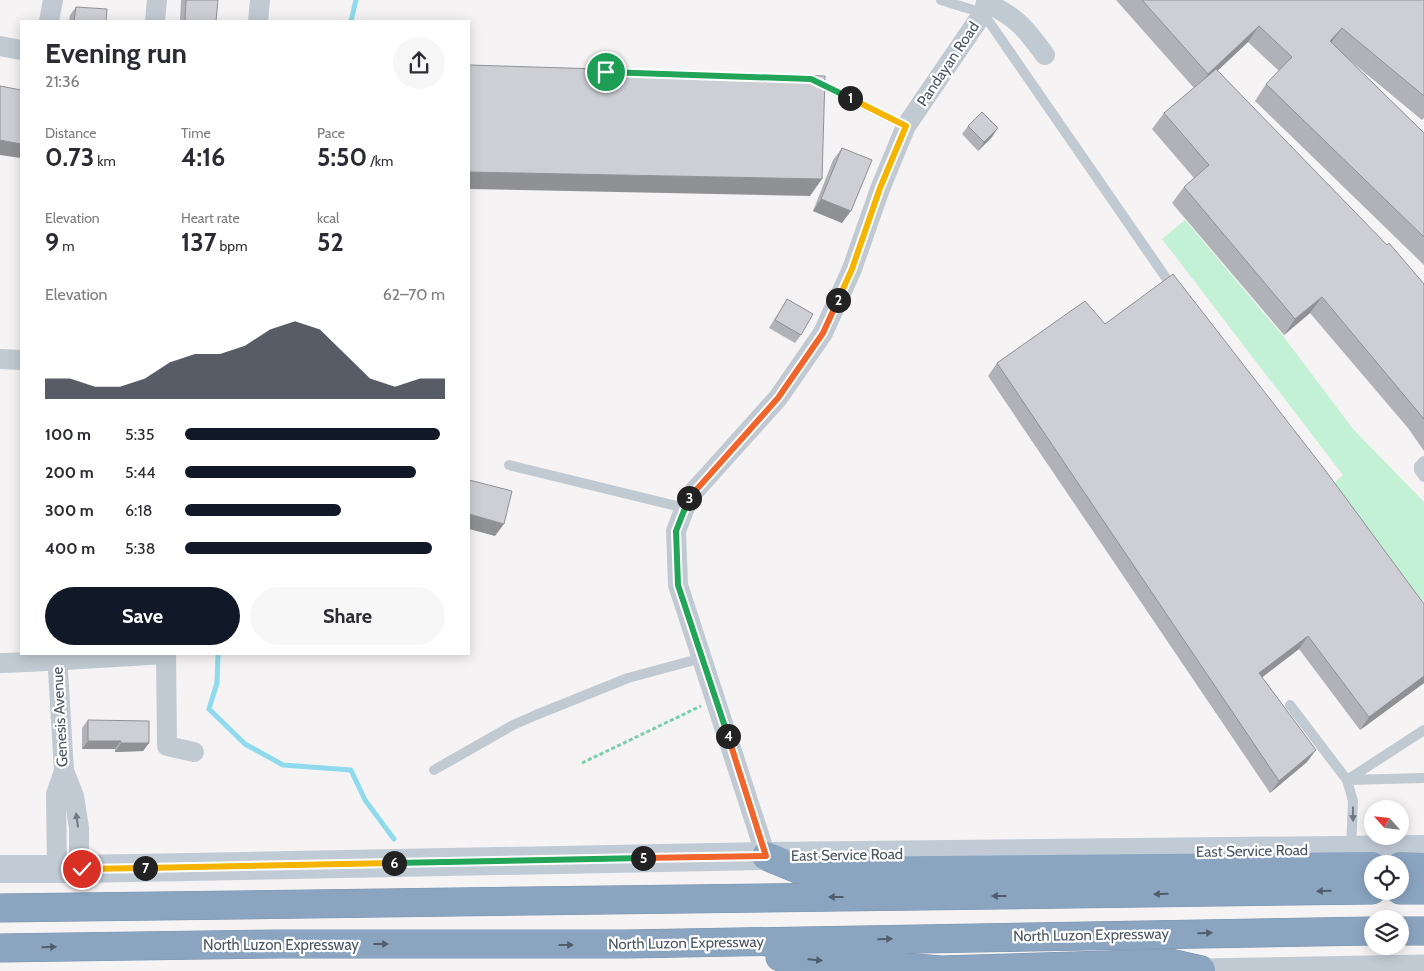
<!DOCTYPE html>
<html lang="en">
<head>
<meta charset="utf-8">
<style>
	body { margin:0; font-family:Cabin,sans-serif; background:#f7f7f7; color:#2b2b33; height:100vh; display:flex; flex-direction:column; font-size:19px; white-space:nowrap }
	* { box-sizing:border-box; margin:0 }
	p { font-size:16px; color:#7c7c81 }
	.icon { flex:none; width:28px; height:28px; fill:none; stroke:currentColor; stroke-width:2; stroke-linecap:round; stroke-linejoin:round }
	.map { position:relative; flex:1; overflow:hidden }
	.side { position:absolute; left:20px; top:20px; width:450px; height:635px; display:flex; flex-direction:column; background:#fff; border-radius:0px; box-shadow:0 2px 12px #0003 }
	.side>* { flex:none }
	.needle { width:32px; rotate:297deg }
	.buttons { position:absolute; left:1364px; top:800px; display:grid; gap:10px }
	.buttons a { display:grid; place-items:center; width:45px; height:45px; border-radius:50%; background:#fff; box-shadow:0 2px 12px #0003; font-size:25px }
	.pin { position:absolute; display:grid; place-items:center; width:42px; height:42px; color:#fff; margin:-21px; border:2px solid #fff; border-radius:50%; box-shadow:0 1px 5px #0007 }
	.km { position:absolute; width:25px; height:25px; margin:-12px; border-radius:50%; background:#222; color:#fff; font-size:14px; line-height:25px; text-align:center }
	.round { display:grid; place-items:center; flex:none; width:52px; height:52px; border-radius:26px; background:#f7f7f7 }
	.summary { display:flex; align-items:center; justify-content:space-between; height:85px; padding:0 25px }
	h1 { font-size:28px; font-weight:700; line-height:38px }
	.stats { display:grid; grid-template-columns:repeat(3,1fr); gap:8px; height:85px; padding:5px 25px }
	.stats div { display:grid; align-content:center }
	.stats b { font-size:25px; font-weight:700 }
	.stats small { font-size:14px; font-weight:400 }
	.stats p { font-size:14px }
	.chart { height:140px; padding:10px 25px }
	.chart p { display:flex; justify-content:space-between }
	.chart svg { width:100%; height:90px; margin-top:5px; fill:#111827; opacity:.7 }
	.primary-button { display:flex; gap:10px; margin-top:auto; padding:10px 25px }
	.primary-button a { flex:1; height:58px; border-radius:30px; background:#111827; color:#fff; font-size:20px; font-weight:700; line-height:58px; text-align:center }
	.primary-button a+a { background:#f7f7f7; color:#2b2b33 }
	ul { padding:0 25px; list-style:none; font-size:16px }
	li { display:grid; grid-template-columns:80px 60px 1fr; align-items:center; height:38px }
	li i { height:12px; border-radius:6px; background:#111827 }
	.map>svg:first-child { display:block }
	.green { fill:#c3f1d5 }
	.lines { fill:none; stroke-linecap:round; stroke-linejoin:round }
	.stream { stroke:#90daee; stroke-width:5 }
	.motorway-casing { stroke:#7690ad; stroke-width:29 }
	.path { stroke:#7ad0a6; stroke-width:3; stroke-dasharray:4 2.5; stroke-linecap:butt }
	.service { stroke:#c1cad2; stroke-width:10 }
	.minor { stroke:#c1cad2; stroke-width:20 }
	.tertiary { stroke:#c1cad2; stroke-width:25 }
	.secondary { stroke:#c1cbd6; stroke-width:28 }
	.motorway { stroke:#8ba5c1; stroke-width:28 }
	.wall { fill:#b0b2b7 }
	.shaded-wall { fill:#909195 }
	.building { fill:#cdcfd5; stroke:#909195 }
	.oneway { fill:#6e7983 }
	.oneway2 { fill:#505e6b }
	.split-1-casing { stroke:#fff; stroke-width:10 }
	.split-2-casing { stroke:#fff; stroke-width:10 }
	.split-3-casing { stroke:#fff; stroke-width:10 }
	.split-4-casing { stroke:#fff; stroke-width:10 }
	.split-5-casing { stroke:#fff; stroke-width:10 }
	.split-6-casing { stroke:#fff; stroke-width:10 }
	.split-7-casing { stroke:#fff; stroke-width:10 }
	.split-8-casing { stroke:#fff; stroke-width:10 }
	.split-1 { stroke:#22a559; stroke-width:6 }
	.split-2 { stroke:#f5b400; stroke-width:6 }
	.split-3 { stroke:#f0652b; stroke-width:6 }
	.split-4 { stroke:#22a559; stroke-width:6 }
	.split-5 { stroke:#f0652b; stroke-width:6 }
	.split-6 { stroke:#22a559; stroke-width:6 }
	.split-7 { stroke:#f5b400; stroke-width:6 }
	.split-8 { stroke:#f5b400; stroke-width:6 }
	.labels { text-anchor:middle; stroke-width:4.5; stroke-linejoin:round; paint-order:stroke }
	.street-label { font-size:15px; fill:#4a5661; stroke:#fff }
</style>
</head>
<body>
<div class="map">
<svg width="1424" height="971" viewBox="0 0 1424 971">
	<rect width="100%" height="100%" fill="#f5f3f3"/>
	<path class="green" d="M1185,220L1283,336L1353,429L1424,502V603L1333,484L1343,475L1162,239Z"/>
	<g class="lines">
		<g class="stream">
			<path d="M351,21L356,0"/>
			<path d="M218,654L217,683L209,709L245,744L283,765L351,770L365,800L394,839"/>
		</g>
		<g class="motorway-casing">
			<g id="motorway">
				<path d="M766,856L800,870L827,871L1372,866"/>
				<path d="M1400,866L1424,867"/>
				<path d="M1400,890H1424"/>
				<path d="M0,908L1372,890"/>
				<path d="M1400,931H1424"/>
				<path d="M0,948L280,944H627L1372,931"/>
				<path d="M780,957L941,970L1170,963L1201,970"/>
			</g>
		</g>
		<path class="path" d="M582,763L701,706"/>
		<g class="service">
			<path d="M941,0L983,13L1173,288"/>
			<path d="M813,80L906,126"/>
			<path d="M1424,461L1419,466V470L1424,477"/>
			<path d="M509,465L685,508"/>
			<path d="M1290,705L1347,780L1424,730"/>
			<path d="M434,770L513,725L536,715L628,678L702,658"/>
			<path d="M1351,848L1353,801L1347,780L1424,778"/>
		</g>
		<g class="minor">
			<path d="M986,3C1016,16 1026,29 1045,55"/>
			<path d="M49,21L53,0"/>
			<path d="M155,21L157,0"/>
			<path d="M258,21L260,0"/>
			<path d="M0,46L21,50"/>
			<path d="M0,359L21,360"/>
			<path d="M57,654L64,771L56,794L57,869"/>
			<path d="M166,654L167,746L194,752"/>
			<path d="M0,663C55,661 111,657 166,654"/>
			<path d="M64,771L74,796L79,828V869"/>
			<path d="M766,856L678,585L676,531L689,497L778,398L823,333L852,269L880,189L906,126L983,13L987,0"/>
		</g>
		<path class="tertiary" d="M1200,971L1424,967"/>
		<path class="secondary" d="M0,869H79L766,856L1424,849"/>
		<use href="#motorway" class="motorway"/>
	</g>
	<g class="wall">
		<path d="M181,0H218L216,21H180Z"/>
		<path d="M1116,0H1424V118L1422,120L1347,58L1424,133V265L1255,101L1266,84L1279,71L1248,42L1217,71L1424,284V451L1408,428L1310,313L1284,335L1172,203L1184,187L1194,178L1152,129L1164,113L1194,88Z"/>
		<path d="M76,7L106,21H69L70,15Z"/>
		<path d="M968,126L992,137L978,151L962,134Z"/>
		<path d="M842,148V223L813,211L833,160Z"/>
		<path d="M787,299L801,335L795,343L769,328Z"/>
		<path d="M997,363L1424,683L1360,730L1299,649L1262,677L1307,762L1270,793L988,376Z"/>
		<path d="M88,720L149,743L143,751L115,752V749H82V728Z"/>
	</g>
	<g class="shaded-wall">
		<path d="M1259,26L1248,42L1196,91L1208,74Z"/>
		<path d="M1342,28L1330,44V41Z"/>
		<path d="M998,128L992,137L978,151L984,142Z"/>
		<path d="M0,140L21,144V158L0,155Z"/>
		<path d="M469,172L822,179L810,196L469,189Z"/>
		<path d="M821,199L851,211L842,223L813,211Z"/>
		<path d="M1322,297L1310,313L1284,335L1295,319Z"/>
		<path d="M469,514L504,524L495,536L469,529Z"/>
		<path d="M1308,636L1299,649L1251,686L1259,673Z"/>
		<path d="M1424,676V683L1360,730L1369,717Z"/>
		<path d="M88,741H121L115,749H82Z"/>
		<path d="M121,743H149L143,751L115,752Z"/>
		<path d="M1316,750L1307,762L1270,793L1279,781Z"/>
	</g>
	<g class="building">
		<path d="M186,0H218L216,21H185Z"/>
		<path d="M1142,0H1424V96L1342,28L1330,41L1424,133V237L1266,84L1292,57L1259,26L1208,74Z"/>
		<path d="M76,7L107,9L106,21H74Z"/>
		<path d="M469,65L825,76L822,179L469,172Z"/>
		<path d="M1216,69L1387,245L1389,243L1424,284V419L1322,297L1295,319L1184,187L1209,165L1164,113Z"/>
		<path d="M0,86L21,90V144L0,140Z"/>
		<path d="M982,112L998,128L984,142L968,126Z"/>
		<path d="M842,148L872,160L851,211L821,199Z"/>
		<path d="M1173,274L1325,470L1424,604V676L1369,717L1308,636L1259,673L1316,750L1279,781L997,363L1085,301L1105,324Z"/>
		<path d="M787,299L813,314L801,335L775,320Z"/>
		<path d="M469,480L512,491L504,524L469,514Z"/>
		<path d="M88,720L149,721V743H121V741H88Z"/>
	</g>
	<defs><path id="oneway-solid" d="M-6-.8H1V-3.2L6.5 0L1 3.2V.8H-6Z" transform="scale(1.25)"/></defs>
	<g class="oneway">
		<use href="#oneway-solid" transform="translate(1353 814) rotate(90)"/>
		<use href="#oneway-solid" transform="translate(77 820) rotate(-98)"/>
	</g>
	<g class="oneway2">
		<use href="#oneway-solid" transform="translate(1324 891) rotate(179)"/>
		<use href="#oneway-solid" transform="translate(1161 894) rotate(179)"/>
		<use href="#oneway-solid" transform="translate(999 896) rotate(180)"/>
		<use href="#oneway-solid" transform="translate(836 897) rotate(180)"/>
		<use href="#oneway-solid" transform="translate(1205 933) rotate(-1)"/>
		<use href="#oneway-solid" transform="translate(885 939) rotate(-1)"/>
		<use href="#oneway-solid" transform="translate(381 944)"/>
		<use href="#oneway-solid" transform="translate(566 945)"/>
		<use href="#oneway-solid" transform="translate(49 947) rotate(-1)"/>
		<use href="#oneway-solid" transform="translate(815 960) rotate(5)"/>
	</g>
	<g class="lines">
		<g class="split-1-casing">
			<path id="split-1" d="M606,72L811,79L850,98"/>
		</g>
		<g class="split-2-casing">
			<path id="split-2" d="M838,300L852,269L880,188L906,126L850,98"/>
		</g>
		<g class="split-3-casing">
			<path id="split-3" d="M689,498L778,398L823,333L838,300"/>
		</g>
		<g class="split-4-casing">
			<path id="split-4" d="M689,498L676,531L678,585L728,736"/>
		</g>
		<g class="split-5-casing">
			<path id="split-5" d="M643,858L766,856L728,736"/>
		</g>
		<g class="split-6-casing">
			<path id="split-6" d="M394,863L643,858"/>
		</g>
		<g class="split-7-casing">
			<path id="split-7" d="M145,868L394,863"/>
		</g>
		<g class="split-8-casing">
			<path id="split-8" d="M82,869L145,868"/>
		</g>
		<use href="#split-1" class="split-1"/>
		<use href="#split-2" class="split-2"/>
		<use href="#split-3" class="split-3"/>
		<use href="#split-4" class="split-4"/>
		<use href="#split-5" class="split-5"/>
		<use href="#split-6" class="split-6"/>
		<use href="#split-7" class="split-7"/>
		<use href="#split-8" class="split-8"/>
	</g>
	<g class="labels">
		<g class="street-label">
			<text transform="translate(948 64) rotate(-56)" y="5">Pandayan Road</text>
			<text transform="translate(60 717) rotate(-93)" y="5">Genesis Avenue</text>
			<text transform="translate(1252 851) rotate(-1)" y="5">East Service Road</text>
			<text transform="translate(847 855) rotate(-1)" y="5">East Service Road</text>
			<text transform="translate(1091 935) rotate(-1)" y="5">North Luzon Expressway</text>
			<text transform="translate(686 943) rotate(-1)" y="5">North Luzon Expressway</text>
			<text x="281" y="950">North Luzon Expressway</text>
		</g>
	</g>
</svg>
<div class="buttons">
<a><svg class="needle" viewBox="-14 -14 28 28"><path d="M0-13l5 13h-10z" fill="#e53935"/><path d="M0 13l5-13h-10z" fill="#7c7c81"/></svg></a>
<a><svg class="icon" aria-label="locate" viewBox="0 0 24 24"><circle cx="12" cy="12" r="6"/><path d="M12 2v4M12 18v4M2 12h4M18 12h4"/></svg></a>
<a><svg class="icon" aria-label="layers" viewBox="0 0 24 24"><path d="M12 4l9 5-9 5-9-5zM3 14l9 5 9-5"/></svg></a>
</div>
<div class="pin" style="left:606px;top:72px;background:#1e9e55"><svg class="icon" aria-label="arrive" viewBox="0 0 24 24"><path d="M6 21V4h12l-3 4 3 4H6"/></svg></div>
<div class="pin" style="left:82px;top:869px;background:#d93025"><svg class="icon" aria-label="check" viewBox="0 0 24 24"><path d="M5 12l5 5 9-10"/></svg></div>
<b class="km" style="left:850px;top:98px">1</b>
<b class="km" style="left:838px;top:300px">2</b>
<b class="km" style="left:689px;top:498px">3</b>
<b class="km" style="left:728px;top:736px">4</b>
<b class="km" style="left:643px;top:858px">5</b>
<b class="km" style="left:394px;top:863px">6</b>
<b class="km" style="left:145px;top:868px">7</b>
<section class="side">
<div class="summary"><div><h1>Evening run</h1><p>21:36</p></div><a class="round"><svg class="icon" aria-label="share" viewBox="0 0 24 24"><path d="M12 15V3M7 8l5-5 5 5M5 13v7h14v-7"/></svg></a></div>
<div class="stats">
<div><p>Distance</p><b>0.73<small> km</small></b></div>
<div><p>Time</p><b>4:16</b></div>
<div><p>Pace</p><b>5:50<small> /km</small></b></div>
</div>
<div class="stats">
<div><p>Elevation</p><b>9<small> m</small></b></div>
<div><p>Heart rate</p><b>137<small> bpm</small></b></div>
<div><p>kcal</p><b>52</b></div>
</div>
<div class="chart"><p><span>Elevation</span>62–70 m</p>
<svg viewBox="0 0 160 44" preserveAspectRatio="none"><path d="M0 44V34L10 34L20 38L30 38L40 34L50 26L60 22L70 22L80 18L90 10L100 6L110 10L120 22L130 34L140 38L150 34L160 34V44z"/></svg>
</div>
<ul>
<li><b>100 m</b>5:35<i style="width:98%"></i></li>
<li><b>200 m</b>5:44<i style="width:89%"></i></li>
<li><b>300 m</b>6:18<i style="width:60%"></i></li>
<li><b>400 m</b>5:38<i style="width:95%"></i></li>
</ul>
<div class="primary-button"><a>Save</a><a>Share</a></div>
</section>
</div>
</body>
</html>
